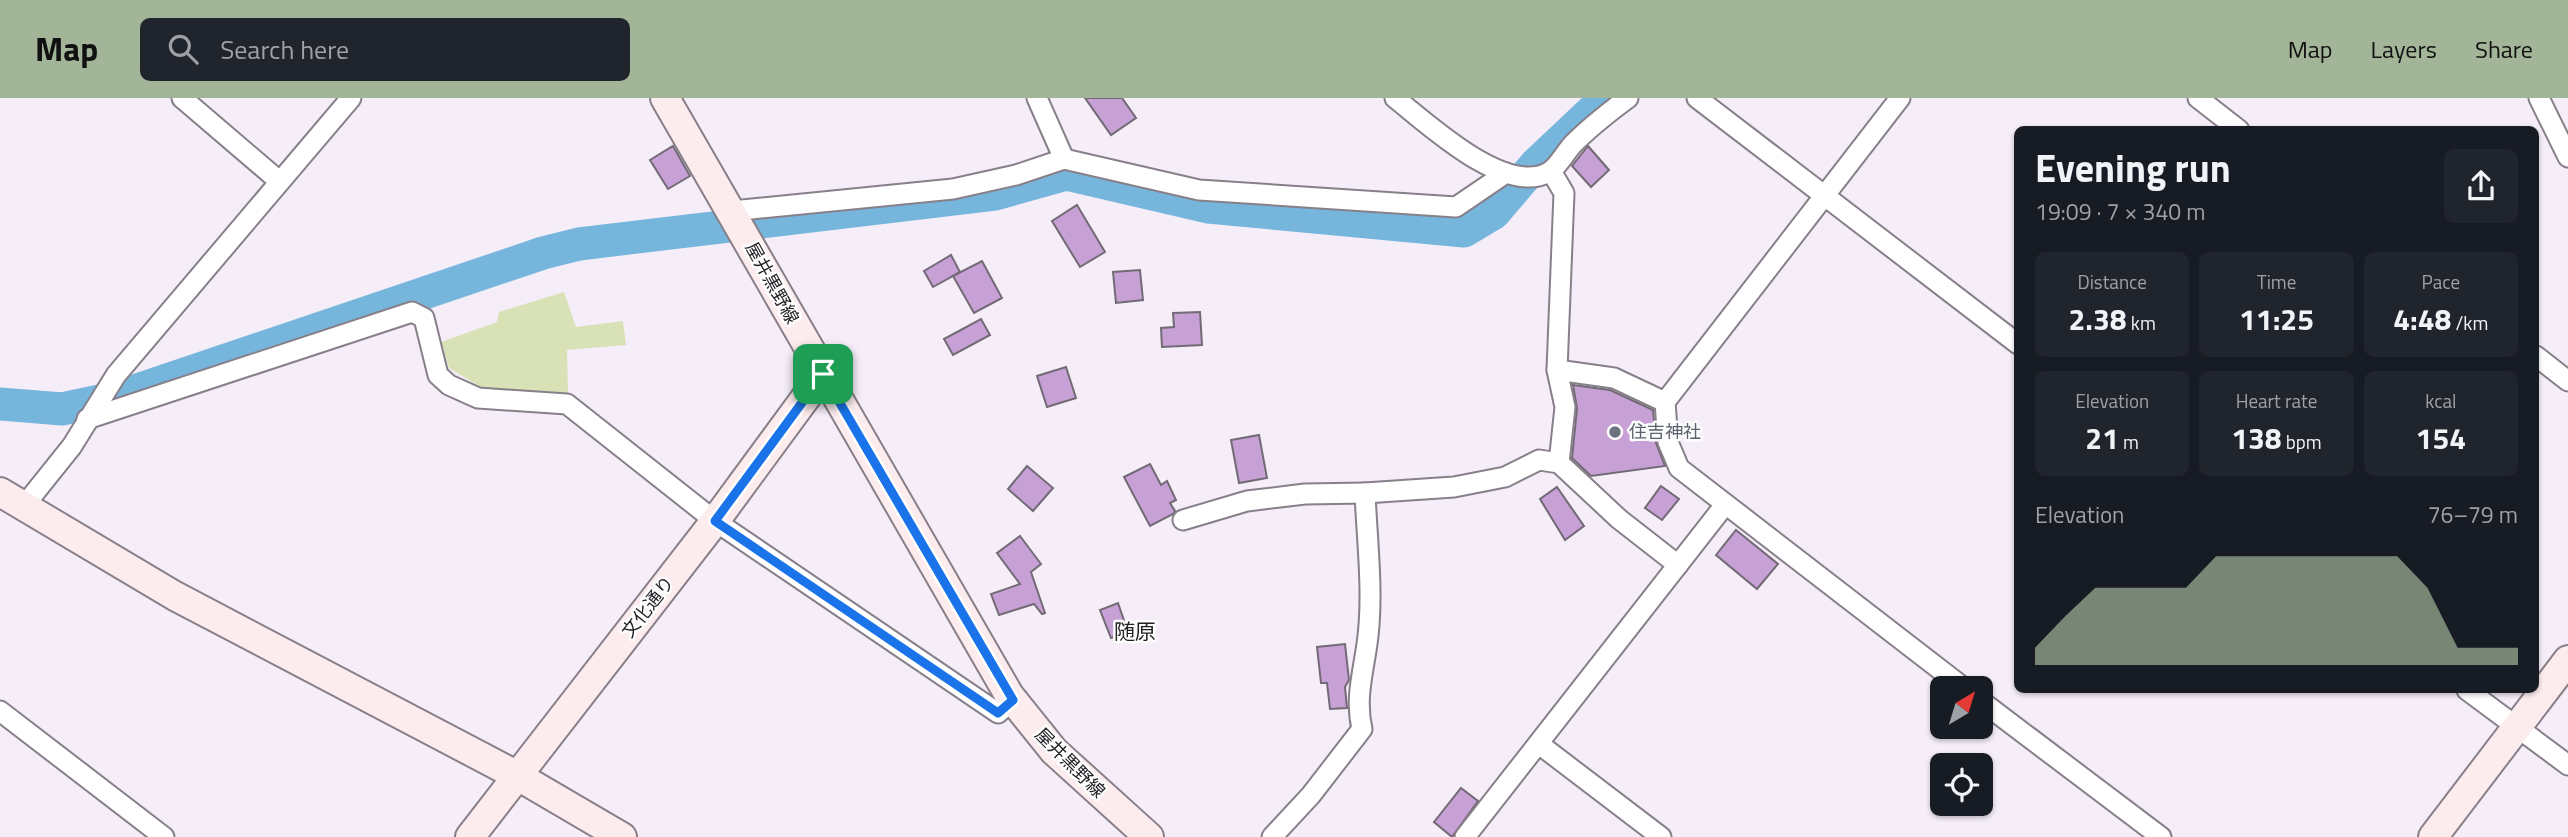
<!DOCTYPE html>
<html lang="en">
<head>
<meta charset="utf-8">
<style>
	body { margin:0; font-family:"Titillium Web","Noto Sans JP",sans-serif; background:#20242c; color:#f1f3f6; height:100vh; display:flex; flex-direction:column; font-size:26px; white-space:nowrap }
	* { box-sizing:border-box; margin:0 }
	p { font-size:23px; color:#9ea1a6 }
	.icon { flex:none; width:38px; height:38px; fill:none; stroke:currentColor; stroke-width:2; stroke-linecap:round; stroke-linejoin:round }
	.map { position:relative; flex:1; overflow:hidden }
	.details { position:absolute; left:2014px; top:28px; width:525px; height:567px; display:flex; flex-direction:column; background:#171b24; border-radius:10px; box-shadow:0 2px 5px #0004 }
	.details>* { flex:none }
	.needle { width:46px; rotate:38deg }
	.buttons { position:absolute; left:1930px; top:578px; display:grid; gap:14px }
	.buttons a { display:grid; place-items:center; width:63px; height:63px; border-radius:10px; background:#171b24; box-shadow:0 2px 5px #0004; font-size:35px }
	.pin { position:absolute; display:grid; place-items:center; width:60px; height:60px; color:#fff; margin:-30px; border-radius:14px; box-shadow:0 4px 10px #0006 }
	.round { display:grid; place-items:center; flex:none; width:74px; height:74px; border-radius:10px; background:#20242c }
	.head { display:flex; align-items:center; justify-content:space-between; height:119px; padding:0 21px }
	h1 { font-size:38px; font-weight:700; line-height:52px }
	.metrics { display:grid; grid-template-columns:repeat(3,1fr); gap:10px; height:119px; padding:7px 21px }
	.metrics div { display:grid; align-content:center; border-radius:10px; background:#20242c; text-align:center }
	.metrics b { font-size:30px; font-weight:700 }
	.metrics small { font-size:19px; font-weight:400 }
	.metrics p { font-size:19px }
	.chart { height:196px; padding:14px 21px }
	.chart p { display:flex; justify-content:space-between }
	.chart svg { width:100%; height:126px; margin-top:7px; fill:#a2b598; opacity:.7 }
	header { display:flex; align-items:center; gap:42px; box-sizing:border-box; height:98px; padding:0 35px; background:#a2b598; color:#111 }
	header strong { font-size:33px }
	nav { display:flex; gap:38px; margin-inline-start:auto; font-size:24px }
	.search { width:490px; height:63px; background:#20242c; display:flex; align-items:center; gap:18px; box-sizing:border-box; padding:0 24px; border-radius:10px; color:#9ea1a6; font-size:26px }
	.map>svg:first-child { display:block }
	.green { fill:#d9e2b7 }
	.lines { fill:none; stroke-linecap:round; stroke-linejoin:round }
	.river { stroke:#76b6dd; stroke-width:33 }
	.building { fill:#c7a0d6; stroke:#726a74; stroke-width:2 }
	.street-casing { stroke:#877f89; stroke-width:23 }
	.secondary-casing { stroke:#877f89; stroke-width:32 }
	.street { stroke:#fff; stroke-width:19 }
	.secondary { stroke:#fdeced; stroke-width:28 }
	.route-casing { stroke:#fff; stroke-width:14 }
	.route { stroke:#1a73e8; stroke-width:9 }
	.worship-dot { fill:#6b7280; stroke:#fdfdfd; stroke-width:2.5 }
	.labels { text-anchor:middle; stroke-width:5; stroke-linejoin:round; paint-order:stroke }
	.street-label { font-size:18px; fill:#242126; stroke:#fdfdfd }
	.worship-label { font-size:18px; fill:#5b616d; stroke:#fdfdfd; text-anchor:start }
	.quarter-label { font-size:21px; fill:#242126; stroke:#fdfdfd }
</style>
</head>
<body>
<header>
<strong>Map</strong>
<div class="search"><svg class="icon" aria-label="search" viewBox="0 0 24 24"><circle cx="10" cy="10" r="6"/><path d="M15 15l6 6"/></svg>Search here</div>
<nav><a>Map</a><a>Layers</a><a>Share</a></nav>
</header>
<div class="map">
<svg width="2568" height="739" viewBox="0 0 2568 739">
	<rect width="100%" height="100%" fill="#f5edf8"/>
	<path class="green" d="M564,194L576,229L623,223L626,247L567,252L568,295L482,290L449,270L441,244L497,224L499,214Z"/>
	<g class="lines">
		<path class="river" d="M0,306L62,311L114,300L543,155L579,146L995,96L1066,76L1208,109L1464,133L1494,115L1536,66L1606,0"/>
	</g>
	<g class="building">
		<path d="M1085,0H1122L1136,20L1111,37Z"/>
		<path d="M673,48L690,78L668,91L650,62Z"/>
		<path d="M1588,48L1609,72L1591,89L1572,68Z"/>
		<path d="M1077,107L1105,154L1080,169L1052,123Z"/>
		<path d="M951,157L960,174L933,189L924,173Z"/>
		<path d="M982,163L1002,200L974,215L953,178Z"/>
		<path d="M1140,172L1143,202L1116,205L1113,174Z"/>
		<path d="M1200,214L1202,247L1162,249L1161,230L1174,229L1173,215Z"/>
		<path d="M981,221L990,237L953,257L944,241Z"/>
		<path d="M1066,269L1076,300L1047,309L1037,278Z"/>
		<path d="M1573,287L1610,292L1653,312L1656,345L1665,368L1591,378L1572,360L1577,310Z"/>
		<path d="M1259,337L1267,380L1239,385L1231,342Z"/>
		<path d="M1150,366L1161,387L1167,383L1176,402L1170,405L1175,413L1173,416L1150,428L1124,379Z"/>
		<path d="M1027,368L1053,390L1033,413L1008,391Z"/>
		<path d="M1661,388L1679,401L1662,422L1645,410Z"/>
		<path d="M1557,389L1584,428L1565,442L1540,401Z"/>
		<path d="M1736,432L1778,466L1757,491L1716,457Z"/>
		<path d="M1020,438L1041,466L1031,474L1045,515L1042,516L1034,506L999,517L991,496L1020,486L997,455Z"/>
		<path d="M1118,505L1128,534L1111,540L1100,512Z"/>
		<path d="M1345,546L1349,582L1345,589L1347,610L1330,611L1327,585H1321L1317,549Z"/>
		<path d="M1461,690L1478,703L1452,739L1434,724Z"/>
	</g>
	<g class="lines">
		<g class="street-casing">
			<g id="street">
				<path d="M182,0L279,83"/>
				<path d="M1037,0L1064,61"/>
				<path d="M1395,0C1427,25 1505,99 1549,74C1559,68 1565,54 1574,45C1590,29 1609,14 1628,0"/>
				<path d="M1697,0L2018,246"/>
				<path d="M1900,0L1665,304L1668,344L1679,370L1964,590"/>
				<path d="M2198,0L2239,32"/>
				<path d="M2539,0L2568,59"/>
				<path d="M1551,73L1564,95L1557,272L1565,309L1559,365"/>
				<path d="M732,113L953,91L1016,77L1064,61L1199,92L1456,109L1506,75"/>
				<path d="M2536,258L2568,283"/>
				<path d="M1557,272L1614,280L1665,304"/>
				<path d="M87,321L412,214L424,220L438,277L449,287L478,300L567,306L715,423L998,615L1013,602"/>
				<path d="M24,408L72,348L116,277L351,0"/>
				<path d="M1183,422L1247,403L1305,396L1365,395"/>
				<path d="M2467,592L2568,667"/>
				<path d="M1981,603L2161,739"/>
				<path d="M0,613L164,739"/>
				<path d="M1539,646L1661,739"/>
				<path d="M1272,739L1311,697L1362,631C1355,601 1363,575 1367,546C1374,497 1367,444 1365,395L1454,389L1505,379L1539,362L1559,365L1619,421L1678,467"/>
				<path d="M1465,739L1724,408"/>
			</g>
		</g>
		<g class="secondary-casing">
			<g id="secondary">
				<path d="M665,0L1009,597L1054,653L1149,739"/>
				<path d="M0,394L175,498L516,677L622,739"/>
				<path d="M470,739L715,423L823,276"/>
				<path d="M2433,739L2568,562"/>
			</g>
		</g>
		<use href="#street" class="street"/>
		<use href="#secondary" class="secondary"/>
	</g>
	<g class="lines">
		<g class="route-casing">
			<path id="route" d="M823,276L1013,602L998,615L715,423Z"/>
		</g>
		<use href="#route" class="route"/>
	</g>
	<circle class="worship-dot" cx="1615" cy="334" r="7"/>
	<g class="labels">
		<g class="street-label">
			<text transform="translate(772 185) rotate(61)" y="6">屋井黒野線</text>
			<text transform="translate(648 509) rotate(-52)" y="6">文化通り</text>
			<text transform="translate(1070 665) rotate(45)" y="6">屋井黒野線</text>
		</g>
		<g class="worship-label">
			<text x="1629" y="340">住吉神社</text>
		</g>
		<g class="quarter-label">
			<text x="1135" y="541">随原</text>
		</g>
	</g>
</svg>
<div class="buttons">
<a><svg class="needle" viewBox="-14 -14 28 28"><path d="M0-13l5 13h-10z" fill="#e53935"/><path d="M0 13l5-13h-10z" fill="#9ea1a6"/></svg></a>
<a><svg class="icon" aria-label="locate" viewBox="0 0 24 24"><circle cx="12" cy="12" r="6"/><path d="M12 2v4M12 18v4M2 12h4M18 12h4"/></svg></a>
</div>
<div class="pin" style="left:823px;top:276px;background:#1e9e55"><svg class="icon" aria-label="arrive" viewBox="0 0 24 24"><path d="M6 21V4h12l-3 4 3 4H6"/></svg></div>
<section class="details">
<div class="head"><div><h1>Evening run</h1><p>19:09 · 7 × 340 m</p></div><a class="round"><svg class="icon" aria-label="share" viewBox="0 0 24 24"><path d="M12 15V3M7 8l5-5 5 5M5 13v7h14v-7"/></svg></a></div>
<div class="metrics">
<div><p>Distance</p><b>2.38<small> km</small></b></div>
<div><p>Time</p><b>11:25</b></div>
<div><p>Pace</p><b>4:48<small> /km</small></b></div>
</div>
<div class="metrics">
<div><p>Elevation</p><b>21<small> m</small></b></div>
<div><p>Heart rate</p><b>138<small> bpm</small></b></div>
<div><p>kcal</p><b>154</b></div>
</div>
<div class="chart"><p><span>Elevation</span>76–79 m</p>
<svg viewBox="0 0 160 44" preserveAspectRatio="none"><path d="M0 44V38L10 27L20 17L30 17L40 17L50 17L60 6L70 6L80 6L90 6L100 6L110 6L120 6L130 17L140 38L150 38L160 38V44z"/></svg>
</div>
</section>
</div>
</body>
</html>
